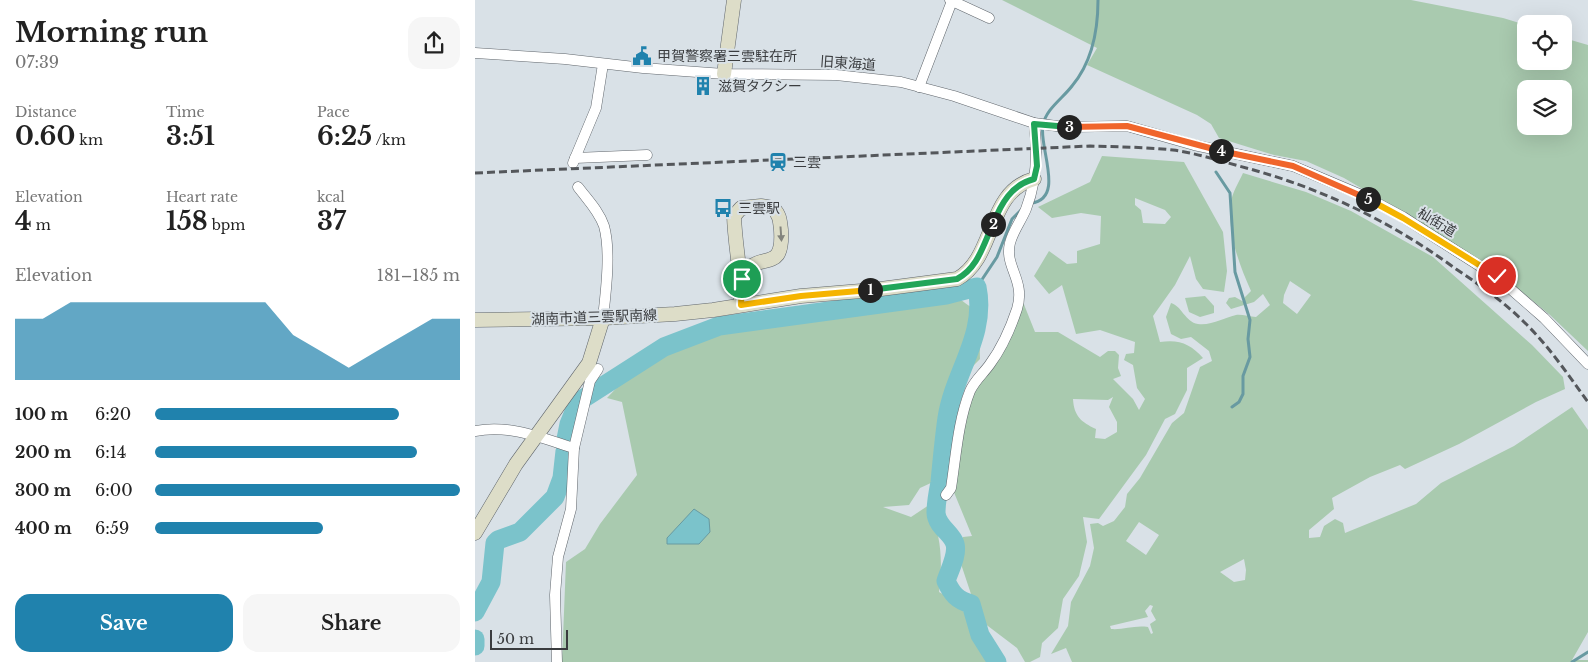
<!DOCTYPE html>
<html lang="en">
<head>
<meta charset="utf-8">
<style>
	body { margin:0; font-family:"Libre Baskerville","Noto Sans JP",serif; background:#f6f6f6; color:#222; height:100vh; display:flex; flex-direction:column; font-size:19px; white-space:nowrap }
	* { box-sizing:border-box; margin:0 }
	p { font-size:16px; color:#767676 }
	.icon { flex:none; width:28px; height:28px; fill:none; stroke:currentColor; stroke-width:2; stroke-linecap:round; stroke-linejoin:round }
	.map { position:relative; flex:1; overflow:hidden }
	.details { display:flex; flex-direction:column; background:#fff; width:475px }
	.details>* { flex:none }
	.fabs { position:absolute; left:1042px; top:15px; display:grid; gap:10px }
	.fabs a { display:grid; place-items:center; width:55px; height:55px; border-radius:10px; background:#fff; box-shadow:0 5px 20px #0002; font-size:25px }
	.scale { position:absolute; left:15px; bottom:12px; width:78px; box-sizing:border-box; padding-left:5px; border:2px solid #3a3c3f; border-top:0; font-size:14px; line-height:18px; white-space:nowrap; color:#3a3c3f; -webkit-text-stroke:4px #d9e1e7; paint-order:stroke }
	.pin { position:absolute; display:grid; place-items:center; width:42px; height:42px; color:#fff; margin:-21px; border:2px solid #fff; border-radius:50%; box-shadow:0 1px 5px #0007 }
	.km { position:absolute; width:25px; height:25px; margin:-12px; border-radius:50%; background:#222; color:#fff; font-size:14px; line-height:25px; text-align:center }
	.round { display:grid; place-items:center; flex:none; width:52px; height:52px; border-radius:15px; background:#f6f6f6 }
	.head { display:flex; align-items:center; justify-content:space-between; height:85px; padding:0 15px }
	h1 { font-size:28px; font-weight:700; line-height:38px }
	.figures { display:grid; grid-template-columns:repeat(3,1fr); gap:8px; height:85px; padding:5px 15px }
	.figures div { display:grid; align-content:center }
	.figures b { font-size:25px; font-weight:700 }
	.figures small { font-size:14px; font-weight:400 }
	.figures p { font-size:14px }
	.chart { height:140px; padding:10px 15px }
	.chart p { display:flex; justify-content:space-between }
	.chart svg { width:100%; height:90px; margin-top:5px; fill:#2082ad; opacity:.7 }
	.action { display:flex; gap:10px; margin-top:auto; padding:10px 15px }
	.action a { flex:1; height:58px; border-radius:15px; background:#2082ad; color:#fff; font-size:20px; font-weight:700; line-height:58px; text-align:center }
	.action a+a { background:#f6f6f6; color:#222 }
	ul { padding:0 15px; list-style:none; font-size:16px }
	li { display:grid; grid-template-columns:80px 60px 1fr; align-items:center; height:38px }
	li i { height:12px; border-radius:6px; background:#2082ad }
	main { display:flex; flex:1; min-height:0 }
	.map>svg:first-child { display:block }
	.green { fill:#a9caaf; fill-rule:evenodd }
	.water { fill:#7bc3cb; stroke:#689aa1 }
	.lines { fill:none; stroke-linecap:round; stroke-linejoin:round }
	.stream { stroke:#689aa1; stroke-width:3 }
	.river { stroke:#7bc3cb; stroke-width:19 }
	.street-casing { stroke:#60666c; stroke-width:11 }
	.secondary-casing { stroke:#60666c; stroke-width:15 }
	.street { stroke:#fff; stroke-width:10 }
	.secondary { stroke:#ddddc8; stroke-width:14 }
	.rail { stroke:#54575b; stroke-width:3; stroke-dasharray:8 4; stroke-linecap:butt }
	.oneway { fill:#83847d }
	.split-1-casing { stroke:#fff; stroke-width:10 }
	.split-2-casing { stroke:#fff; stroke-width:10 }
	.split-3-casing { stroke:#fff; stroke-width:10 }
	.split-4-casing { stroke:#fff; stroke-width:10 }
	.split-5-casing { stroke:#fff; stroke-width:10 }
	.split-6-casing { stroke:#fff; stroke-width:10 }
	.split-1 { stroke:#f5b400; stroke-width:6 }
	.split-2 { stroke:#22a559; stroke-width:6 }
	.split-3 { stroke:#22a559; stroke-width:6 }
	.split-4 { stroke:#f0652b; stroke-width:6 }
	.split-5 { stroke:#f0652b; stroke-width:6 }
	.split-6 { stroke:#f5b400; stroke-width:6 }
	.labels { text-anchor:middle; stroke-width:4; stroke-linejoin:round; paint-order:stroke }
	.poi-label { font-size:14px; fill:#3a3c3f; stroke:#d9e1e7; text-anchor:start }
	.street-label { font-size:14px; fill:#3a3c3f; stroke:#d9e1e7 }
</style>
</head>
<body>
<main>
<section class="details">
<div class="head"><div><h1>Morning run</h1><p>07:39</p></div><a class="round"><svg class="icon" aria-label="share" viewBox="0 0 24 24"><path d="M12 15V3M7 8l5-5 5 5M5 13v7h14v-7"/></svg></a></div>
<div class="figures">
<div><p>Distance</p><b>0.60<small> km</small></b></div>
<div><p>Time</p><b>3:51</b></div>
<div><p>Pace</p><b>6:25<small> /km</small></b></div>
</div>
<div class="figures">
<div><p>Elevation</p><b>4<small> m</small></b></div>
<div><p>Heart rate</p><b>158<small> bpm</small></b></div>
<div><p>kcal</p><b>37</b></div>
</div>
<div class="chart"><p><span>Elevation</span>181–185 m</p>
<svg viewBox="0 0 160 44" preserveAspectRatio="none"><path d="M0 44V14L10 14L20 6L30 6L40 6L50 6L60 6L70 6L80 6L90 6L100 22L110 30L120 38L130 30L140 22L150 14L160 14V44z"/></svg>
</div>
<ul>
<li><b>100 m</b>6:20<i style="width:80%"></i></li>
<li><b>200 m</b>6:14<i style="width:86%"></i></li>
<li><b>300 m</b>6:00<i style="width:100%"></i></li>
<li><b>400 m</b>6:59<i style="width:55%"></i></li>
</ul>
<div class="action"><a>Save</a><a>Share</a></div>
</section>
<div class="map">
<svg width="1113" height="662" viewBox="0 0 1113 662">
	<rect width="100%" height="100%" fill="#d9e1e7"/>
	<g class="green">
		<path d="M527,0H936L1028,18L1051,25V61H1089V38L1113,45V351L1075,315L1032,280L935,217L869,178L831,161L799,155L744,138L736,124L722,115L612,65L622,48ZM1051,89H1089V126H1051Z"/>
		<path d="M627,156L709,162L748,232L752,271L749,292L728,289L721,279L715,256L700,285L678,316L685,342C704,339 716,344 728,358L712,368V390L700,414L690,419L671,455L624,519L608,517L612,542L604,576L588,599L583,628L567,643L565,657L555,662H550L542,648L509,623L503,615L482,552L488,537L497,536L478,490L485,447L481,409L505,381L548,302L560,332H583L625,357L633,351H640L644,355L643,368L646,376L638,379L658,399L664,410L670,399L662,388L658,365L649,360L651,354L659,353L660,342L625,330L601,334L587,285L574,294L559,276L574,251L592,264L602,263V251L625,244L626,216L606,213L577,218L563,207L615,182ZM660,198L690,210L696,217L690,224L668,223L666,210L660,205ZM638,397L634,407L642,422V432L630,439L620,438L621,429C606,422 599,416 598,399L633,400Z"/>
		<path d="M768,173L831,192L876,211L958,257L1057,345L1088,377L1090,389L1061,402L984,444L930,469L925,465L895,477L857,498L859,509L834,530V538L845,537L849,526L860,519L868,523L870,533L941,504L966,483L1039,446L1097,407L1113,430V632L1097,660H1113V662H597L591,648L576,654L593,626L596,602L615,566L619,548L615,524L623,523L628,526L639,521L650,507L652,494L665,478L697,423L709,413L725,367L737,361L734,351L716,337L706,339L696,334L691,317L696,303C707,306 710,322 723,324C736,326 751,317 761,315C766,314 775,317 781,317L795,305L788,294L779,302L756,309L751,303L754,298L760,297L769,302L770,297L776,291C764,264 752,233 756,202C757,193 764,182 768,173ZM815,281L836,295L822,314L808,303L809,295ZM664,522L684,535L671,555L651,541ZM769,559L771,570L770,580L759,582L745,572ZM675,605L678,606L676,611L681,620L675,624L678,633L676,634L673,627C659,625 649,630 636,629L635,626L673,617L670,611Z"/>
		<path d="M480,296C523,325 503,316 505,359L491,373L478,401L471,476L445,488L434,505L408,507L436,517L454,505C466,538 468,557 464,592L482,602L516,652L519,662H87L91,562L110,549L125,524L162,475L147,402L132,398L166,362L190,345L220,333L443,299Z"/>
		<path d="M730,296L739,306V313L725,317L714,312L710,298Z"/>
	</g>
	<path class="water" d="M219,509L234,519L235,532L224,544H192V538Z"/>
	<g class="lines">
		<g class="stream">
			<path d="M741,172L755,193L760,272L775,320L773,339L775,357L768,376V394L764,402L757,407"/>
			<path d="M556,203C591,199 563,146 568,125C571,109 588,98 597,86C618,61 623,30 623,0"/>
			<path d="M502,287L522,257L537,219L549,207"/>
			<path d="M1097,662L1113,652"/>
		</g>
		<g class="river">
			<path d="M91,439L94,424L103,402L189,347L244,326L471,295L502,287C512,335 479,372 472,418C469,439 467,461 465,482C463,492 461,503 461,513C462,527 477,533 480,544C483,555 474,571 471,581C477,594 482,600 496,604L505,635L522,662"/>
			<path d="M0,612L16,582L20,543L23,540L45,532L80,497L87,478L90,451"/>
			<path d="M0,639V646"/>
		</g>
		<g class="street-casing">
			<g id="street">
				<path d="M475,0L514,18"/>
				<path d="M0,53L90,59L168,68L249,74L361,75L426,82L479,96L559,123L589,127L652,126L719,145L818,166L889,196L928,217L1022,277L1069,318L1113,364"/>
				<path d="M444,87L477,1"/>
				<path d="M100,158L172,155"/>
				<path d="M98,163L121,108L128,64"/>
				<path d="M103,187C112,199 124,211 129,226C136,251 131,291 128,318"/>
				<path d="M0,431C34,424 67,438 99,448L96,509L83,557L80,595L82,662"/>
				<path d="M99,448L115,381L123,369"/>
				<path d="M471,495L476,488C481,456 483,421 495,391C500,380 508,374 515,364C526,349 536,327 542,309C551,280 529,267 535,243C538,231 546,221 551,209C562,181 563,153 559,123"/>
			</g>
		</g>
		<g class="secondary-casing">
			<g id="secondary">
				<path d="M249,74L259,0"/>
				<path d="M266,305C267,275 260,247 259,216L266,208L286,206L298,208C305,215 305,221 306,230C309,278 282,246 267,279"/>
				<path d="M0,320L128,318L200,314L238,310L326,296L398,290L482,279C521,258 511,192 559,179"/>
				<path d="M0,533L41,464L114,363L128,318"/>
			</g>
		</g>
		<use href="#street" class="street"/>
		<use href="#secondary" class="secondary"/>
		<path class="rail" d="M0,173L615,146C643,147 670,147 698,150C720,153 742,160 764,166C844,187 914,220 981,269C1005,285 1029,302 1049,322C1074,346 1093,375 1113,402"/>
	</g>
	<defs><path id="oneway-solid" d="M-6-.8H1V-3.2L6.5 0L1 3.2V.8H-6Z" transform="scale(1.25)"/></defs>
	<use class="oneway" href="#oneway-solid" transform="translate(306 234) rotate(86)"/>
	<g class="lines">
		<g class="split-1-casing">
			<path id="split-1" d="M267,279L266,305L326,296L395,290"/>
		</g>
		<g class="split-2-casing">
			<path id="split-2" d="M395,290L482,279C503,268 508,245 518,224"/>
		</g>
		<g class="split-3-casing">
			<path id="split-3" d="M518,224C526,204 536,185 559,179L562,166L559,124L594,127"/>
		</g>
		<g class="split-4-casing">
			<path id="split-4" d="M594,127L652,126L746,151"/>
		</g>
		<g class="split-5-casing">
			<path id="split-5" d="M746,151L818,166L893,199"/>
		</g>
		<g class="split-6-casing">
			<path id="split-6" d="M893,199L928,218L1022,276"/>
		</g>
		<use href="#split-1" class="split-1"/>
		<use href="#split-2" class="split-2"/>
		<use href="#split-3" class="split-3"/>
		<use href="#split-4" class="split-4"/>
		<use href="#split-5" class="split-5"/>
		<use href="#split-6" class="split-6"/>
	</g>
	<defs>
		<g id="civic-bare" transform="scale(1.5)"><path d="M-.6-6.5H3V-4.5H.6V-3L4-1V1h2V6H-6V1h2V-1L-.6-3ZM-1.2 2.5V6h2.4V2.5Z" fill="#2082ad" stroke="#d9e1e7" stroke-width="2.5" paint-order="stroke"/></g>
		<g id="building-bare" transform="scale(1.5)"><path d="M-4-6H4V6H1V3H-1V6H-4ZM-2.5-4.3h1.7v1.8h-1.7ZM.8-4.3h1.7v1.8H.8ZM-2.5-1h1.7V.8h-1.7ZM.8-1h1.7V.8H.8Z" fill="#2082ad" stroke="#d9e1e7" stroke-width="2.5" paint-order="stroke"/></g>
		<g id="station-bare" transform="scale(1.5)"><path d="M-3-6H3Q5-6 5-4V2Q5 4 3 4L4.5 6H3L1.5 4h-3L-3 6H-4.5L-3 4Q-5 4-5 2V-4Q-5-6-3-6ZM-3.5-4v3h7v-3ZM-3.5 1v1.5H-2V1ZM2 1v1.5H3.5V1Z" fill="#2082ad" stroke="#d9e1e7" stroke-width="2.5" paint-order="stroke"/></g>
		<g id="bus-bare" transform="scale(1.5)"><path d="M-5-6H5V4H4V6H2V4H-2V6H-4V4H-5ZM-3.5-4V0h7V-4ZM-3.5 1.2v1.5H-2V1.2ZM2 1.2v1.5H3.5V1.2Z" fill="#2082ad" stroke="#d9e1e7" stroke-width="2.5" paint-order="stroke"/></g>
	</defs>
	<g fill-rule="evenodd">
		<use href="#civic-bare" x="167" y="56"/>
		<use href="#building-bare" x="228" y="86"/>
		<use href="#station-bare" x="303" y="162"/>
		<use href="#bus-bare" x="248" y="208"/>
	</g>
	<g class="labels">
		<g class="poi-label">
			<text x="182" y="61">甲賀警察署三雲駐在所</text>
			<text x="243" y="91">滋賀タクシー</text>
			<text x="318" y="167">三雲</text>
			<text x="263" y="213">三雲駅</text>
		</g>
		<g class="street-label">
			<text transform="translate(373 63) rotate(4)" y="5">旧東海道</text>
			<text transform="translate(962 222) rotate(31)" y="5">杣街道</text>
			<text transform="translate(119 317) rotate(-2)" y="5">湖南市道三雲駅南線</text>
		</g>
	</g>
</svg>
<div class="fabs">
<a><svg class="icon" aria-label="locate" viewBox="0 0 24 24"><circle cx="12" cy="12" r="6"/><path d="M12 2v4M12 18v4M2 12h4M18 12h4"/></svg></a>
<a><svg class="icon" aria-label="layers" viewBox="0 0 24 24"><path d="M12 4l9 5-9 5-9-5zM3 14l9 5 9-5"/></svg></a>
</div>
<div class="scale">50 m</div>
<div class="pin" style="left:267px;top:279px;background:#1e9e55"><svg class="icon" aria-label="arrive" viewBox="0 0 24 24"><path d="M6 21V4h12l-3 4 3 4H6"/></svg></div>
<div class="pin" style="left:1022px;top:276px;background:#d93025"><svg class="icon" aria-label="check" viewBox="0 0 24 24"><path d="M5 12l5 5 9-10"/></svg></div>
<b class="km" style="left:395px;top:290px">1</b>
<b class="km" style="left:518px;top:224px">2</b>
<b class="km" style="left:594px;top:127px">3</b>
<b class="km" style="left:746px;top:151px">4</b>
<b class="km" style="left:893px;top:199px">5</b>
</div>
</main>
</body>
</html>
